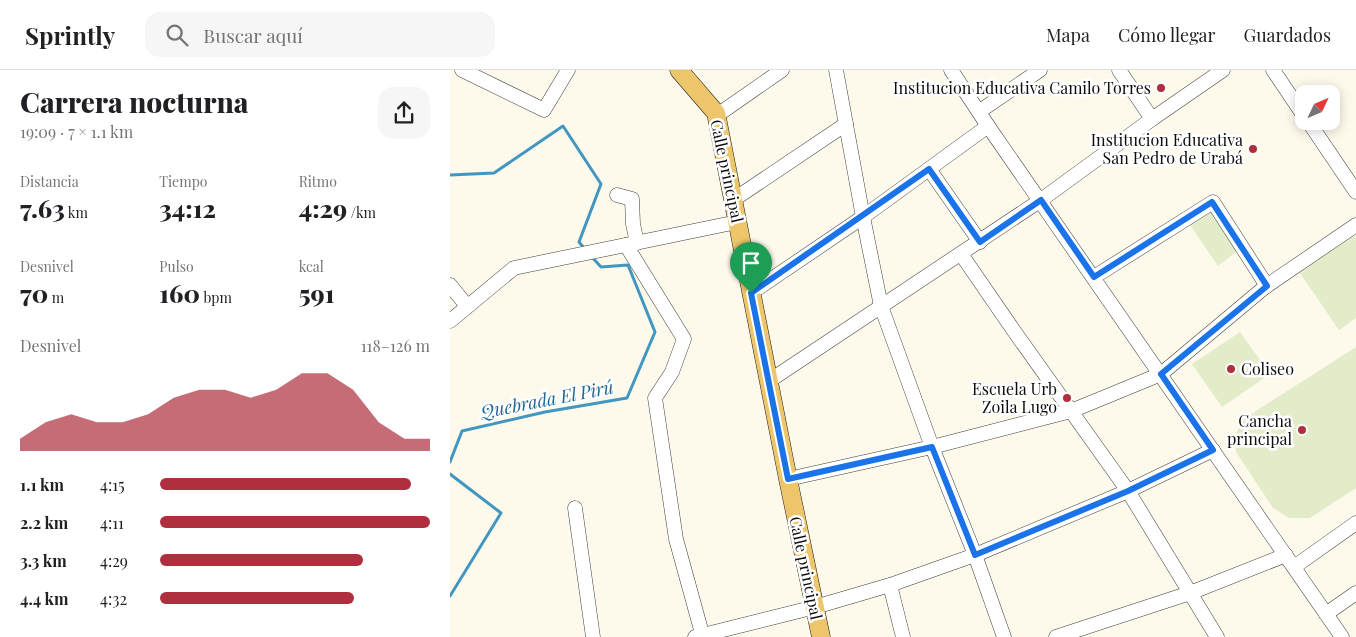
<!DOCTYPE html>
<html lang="es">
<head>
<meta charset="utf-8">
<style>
	body { margin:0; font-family:"Playfair Display",serif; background:#f6f6f6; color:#202124; height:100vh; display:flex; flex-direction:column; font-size:19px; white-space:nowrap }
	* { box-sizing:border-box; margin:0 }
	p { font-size:16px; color:#757577 }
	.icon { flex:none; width:28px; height:28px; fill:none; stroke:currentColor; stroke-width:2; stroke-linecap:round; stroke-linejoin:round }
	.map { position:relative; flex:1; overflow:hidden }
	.side { display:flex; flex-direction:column; background:#fff; width:450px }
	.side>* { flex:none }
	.needle { width:32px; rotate:46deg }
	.controls { position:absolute; left:845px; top:15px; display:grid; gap:10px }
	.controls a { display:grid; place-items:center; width:45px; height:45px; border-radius:10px; background:#fff; box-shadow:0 2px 12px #0003; font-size:25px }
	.pin { position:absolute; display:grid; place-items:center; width:42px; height:42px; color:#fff; margin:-51px -21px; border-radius:50% 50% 50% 0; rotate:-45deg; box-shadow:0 0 5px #0007 }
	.pin .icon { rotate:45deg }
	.round { display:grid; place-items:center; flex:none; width:52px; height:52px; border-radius:15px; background:#f6f6f6 }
	.head { display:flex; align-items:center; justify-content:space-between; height:85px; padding:0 20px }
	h1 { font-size:28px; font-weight:800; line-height:38px }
	.stats { display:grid; grid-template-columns:repeat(3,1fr); gap:8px; height:85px; padding:5px 20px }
	.stats div { display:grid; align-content:center }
	.stats b { font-size:25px; font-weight:800 }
	.stats small { font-size:14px; font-weight:400 }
	.stats p { font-size:14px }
	.chart { height:140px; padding:10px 20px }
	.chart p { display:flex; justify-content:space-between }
	.chart svg { width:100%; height:90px; margin-top:5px; fill:#af2f3e; opacity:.7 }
	ul { padding:0 20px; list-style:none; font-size:16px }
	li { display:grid; grid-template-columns:80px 60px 1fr; align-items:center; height:38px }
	li i { height:12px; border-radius:6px; background:#af2f3e }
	header { display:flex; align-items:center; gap:30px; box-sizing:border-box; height:70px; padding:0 25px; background:#fff; border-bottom:1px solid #e0e0e0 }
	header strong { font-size:24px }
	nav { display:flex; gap:28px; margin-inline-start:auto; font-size:18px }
	.search { width:350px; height:45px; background:#f6f6f6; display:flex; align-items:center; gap:12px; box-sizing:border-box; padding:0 18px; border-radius:15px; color:#757577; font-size:19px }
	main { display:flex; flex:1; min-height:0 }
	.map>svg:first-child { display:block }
	.pitch { fill:#e3ecc9 }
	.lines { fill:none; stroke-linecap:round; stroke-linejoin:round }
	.stream { stroke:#4197c1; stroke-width:3 }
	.minor-casing { stroke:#3e3e3e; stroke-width:15 }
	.major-casing { stroke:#1c1c1c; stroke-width:19 }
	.minor { stroke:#fff; stroke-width:14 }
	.major { stroke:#edc56b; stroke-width:18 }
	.route-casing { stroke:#fff; stroke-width:10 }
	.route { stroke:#1a73e8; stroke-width:6 }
	.poi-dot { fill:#af2f3e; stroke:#fff; stroke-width:2 }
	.labels { text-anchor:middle; stroke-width:5; stroke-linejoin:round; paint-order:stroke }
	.poi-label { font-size:16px; fill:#0b0b0b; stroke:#fff; text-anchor:end }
	.street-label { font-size:16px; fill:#0b0b0b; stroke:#fff }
	.water-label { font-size:18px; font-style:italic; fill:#206892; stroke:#fff }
</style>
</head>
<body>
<header>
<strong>Sprintly</strong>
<div class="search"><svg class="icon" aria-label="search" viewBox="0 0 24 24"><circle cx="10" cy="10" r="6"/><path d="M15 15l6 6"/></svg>Buscar aquí</div>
<nav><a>Mapa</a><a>Cómo llegar</a><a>Guardados</a></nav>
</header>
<main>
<section class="side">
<div class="head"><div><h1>Carrera nocturna</h1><p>19:09 · 7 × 1.1 km</p></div><a class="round"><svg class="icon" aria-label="share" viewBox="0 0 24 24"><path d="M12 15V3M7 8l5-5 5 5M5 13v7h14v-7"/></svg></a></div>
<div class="stats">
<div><p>Distancia</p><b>7.63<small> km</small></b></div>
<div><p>Tiempo</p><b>34:12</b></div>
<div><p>Ritmo</p><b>4:29<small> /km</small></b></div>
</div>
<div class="stats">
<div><p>Desnivel</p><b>70<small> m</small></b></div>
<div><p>Pulso</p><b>160<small> bpm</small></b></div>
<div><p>kcal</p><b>591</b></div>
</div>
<div class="chart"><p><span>Desnivel</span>118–126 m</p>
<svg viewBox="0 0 160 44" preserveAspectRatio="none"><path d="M0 44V38L10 30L20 26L30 30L40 30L50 26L60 18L70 14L80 14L90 18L100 14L110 6L120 6L130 14L140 30L150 38L160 38V44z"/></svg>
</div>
<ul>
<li><b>1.1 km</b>4:15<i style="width:93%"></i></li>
<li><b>2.2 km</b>4:11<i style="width:100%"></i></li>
<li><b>3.3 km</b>4:29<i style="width:75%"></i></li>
<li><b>4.4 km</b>4:32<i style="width:72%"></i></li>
</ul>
</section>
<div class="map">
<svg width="906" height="567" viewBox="0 0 906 567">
	<rect width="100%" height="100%" fill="#fdf9eb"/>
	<g class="pitch">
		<path d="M760,137L787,181L768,196L738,152Z"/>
		<path d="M903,165L906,168V248L889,260L850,203Z"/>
		<path d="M790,262L820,304L772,337L742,294Z"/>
		<path d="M906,277V418L860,448H839L823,438L786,382V363L795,348Z"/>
	</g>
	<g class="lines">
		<g class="stream">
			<path d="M0,105L44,103L113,56L151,114L129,172L135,179"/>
			<path d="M0,392L12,361L95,342L177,328L205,262L178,195L151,197L141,186"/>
			<path d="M0,404L51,443L0,526"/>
		</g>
		<g class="minor-casing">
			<g id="minor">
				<path d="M12,0L94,40L118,0"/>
				<path d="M386,0L413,147L431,236L482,377L525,485L554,567"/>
				<path d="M501,0L538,56L892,567"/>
				<path d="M669,0L702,49"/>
				<path d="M823,0L854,46"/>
				<path d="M530,41L590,0"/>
				<path d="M266,46L332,0"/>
				<path d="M858,51L906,122"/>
				<path d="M479,99L530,172"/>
				<path d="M167,125L182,129L183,154L187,173"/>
				<path d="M283,130L396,54"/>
				<path d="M176,175L234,269L222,302L205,328L226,469L253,567"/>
				<path d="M511,184L564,261L678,421L767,567"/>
				<path d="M644,207L763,132L817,216"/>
				<path d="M0,215L17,236"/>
				<path d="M301,223L413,147L538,56"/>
				<path d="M0,251L64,198L287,152"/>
				<path d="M319,311L591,130L702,49L773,0"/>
				<path d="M338,409L482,377L621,341L711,304L815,217L906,155"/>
				<path d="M125,438L143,567"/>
				<path d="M844,497L906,453"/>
				<path d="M440,515L453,567"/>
				<path d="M876,544L906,523"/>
				<path d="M245,567L365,537L440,515L525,485L678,421L763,380"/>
				<path d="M606,567L740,523L836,485"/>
			</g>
		</g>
		<g class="major-casing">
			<path id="major" d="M229,0L266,43L338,409L371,567"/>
		</g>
		<use href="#minor" class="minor"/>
		<use href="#major" class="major"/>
	</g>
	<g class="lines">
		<g class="route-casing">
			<path id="route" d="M479,99L530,172L591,130L644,207L762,132L817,216L711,304L763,380L678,421L525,485L482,377L338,409L301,223Z"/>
		</g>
		<use href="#route" class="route"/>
	</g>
	<g class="poi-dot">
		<circle cx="711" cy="18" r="5"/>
		<circle cx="803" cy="79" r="5"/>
		<circle cx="781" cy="299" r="5"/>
		<circle cx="617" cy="328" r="5"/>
		<circle cx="852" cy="360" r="5"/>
	</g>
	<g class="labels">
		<g class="poi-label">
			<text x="701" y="24">Institucion Educativa Camilo Torres</text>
			<text x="793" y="76">Institucion Educativa<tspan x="793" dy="18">San Pedro de Urabá</tspan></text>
			<text x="791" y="305" text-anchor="start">Coliseo</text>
			<text x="607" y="325">Escuela Urb<tspan x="607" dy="18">Zoila Lugo</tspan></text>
			<text x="842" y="357">Cancha<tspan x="842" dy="18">principal</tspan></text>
		</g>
		<g class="street-label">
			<text transform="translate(277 101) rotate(78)" y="6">Calle principal</text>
			<text transform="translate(356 498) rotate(78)" y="6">Calle principal</text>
		</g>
		<g class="water-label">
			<text transform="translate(97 330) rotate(-11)" y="6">Quebrada El Pirú</text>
		</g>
	</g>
</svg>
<div class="controls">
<a><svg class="needle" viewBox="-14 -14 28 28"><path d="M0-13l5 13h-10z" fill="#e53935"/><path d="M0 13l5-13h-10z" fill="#757577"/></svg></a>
</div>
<div class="pin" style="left:301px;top:223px;background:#1e9e55"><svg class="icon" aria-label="arrive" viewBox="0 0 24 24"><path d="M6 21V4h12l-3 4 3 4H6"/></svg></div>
</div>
</main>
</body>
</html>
